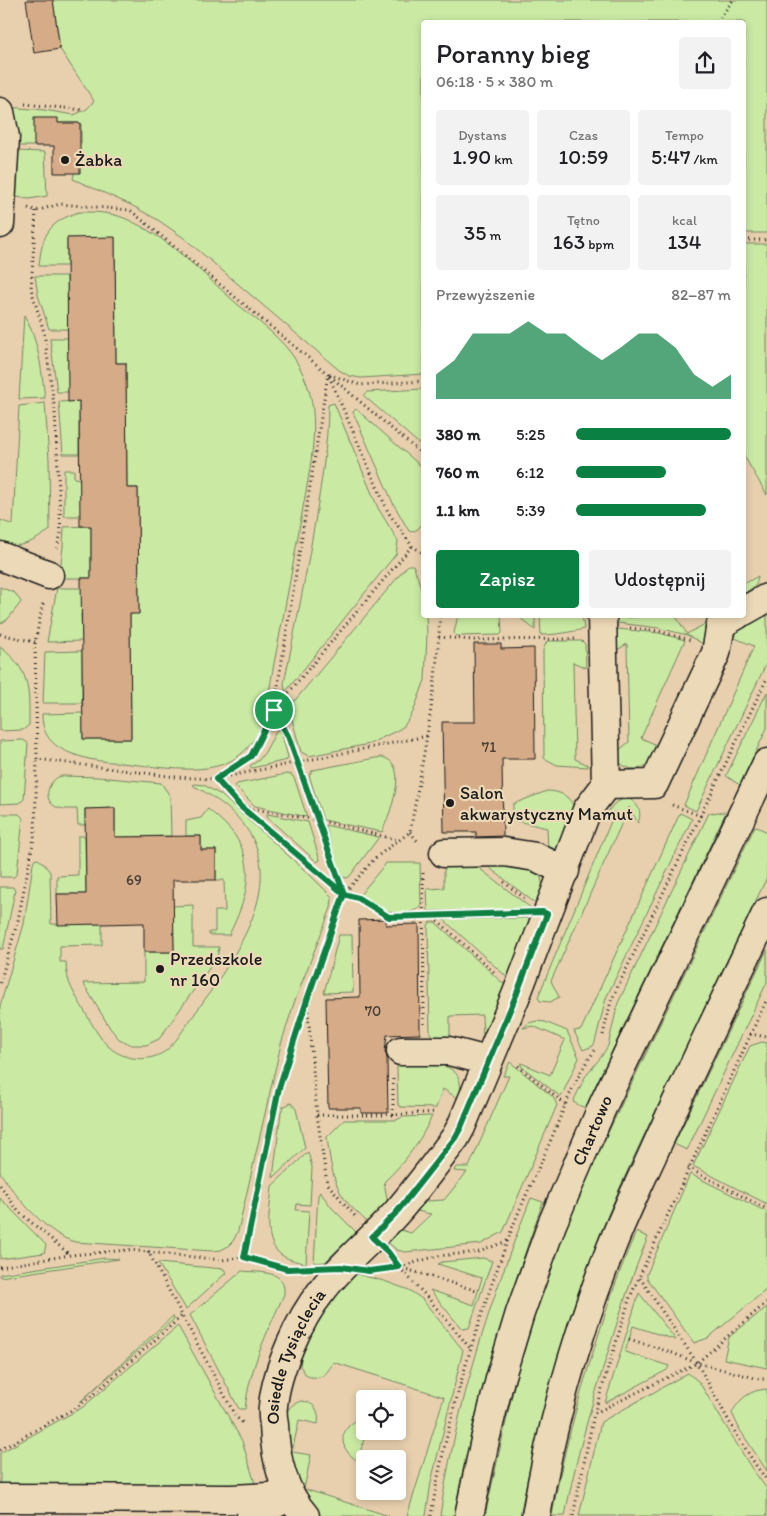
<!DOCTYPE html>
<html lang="pl">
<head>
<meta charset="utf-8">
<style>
	body { margin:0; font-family:Itim,sans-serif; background:#f2f2f2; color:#202124; height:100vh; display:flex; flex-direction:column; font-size:19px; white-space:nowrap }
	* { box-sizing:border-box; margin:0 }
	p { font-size:16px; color:#757577 }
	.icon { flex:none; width:28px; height:28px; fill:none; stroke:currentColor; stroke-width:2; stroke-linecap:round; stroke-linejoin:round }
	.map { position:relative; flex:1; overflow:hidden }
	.sheet { position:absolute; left:421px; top:20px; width:325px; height:598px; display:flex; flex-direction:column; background:#fff; border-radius:5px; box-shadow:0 2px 8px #0003 }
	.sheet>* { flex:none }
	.tools { position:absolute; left:356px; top:1390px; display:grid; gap:10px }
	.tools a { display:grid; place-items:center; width:50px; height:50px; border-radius:5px; background:#fff; box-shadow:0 2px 8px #0003; font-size:25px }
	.pin { position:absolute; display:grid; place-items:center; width:42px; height:42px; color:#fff; margin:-21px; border:2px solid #fff; border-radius:50%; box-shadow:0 1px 5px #0007 }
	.round { display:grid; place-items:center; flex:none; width:52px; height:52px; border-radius:5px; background:#f2f2f2 }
	.summary { display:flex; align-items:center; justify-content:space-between; height:85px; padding:0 15px }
	h1 { font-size:28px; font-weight:600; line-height:38px }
	.figures { display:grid; grid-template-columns:repeat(3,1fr); gap:8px; height:85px; padding:5px 15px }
	.figures div { display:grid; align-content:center; border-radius:5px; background:#f2f2f2; text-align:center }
	.figures b { font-size:21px; font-weight:600 }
	.figures small { font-size:14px; font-weight:400 }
	.figures p { font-size:14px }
	.chart { height:140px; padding:10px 15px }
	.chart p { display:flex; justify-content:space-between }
	.chart svg { width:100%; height:90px; margin-top:5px; fill:#0b8043; opacity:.7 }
	.button { display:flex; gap:10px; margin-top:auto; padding:10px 15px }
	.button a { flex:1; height:58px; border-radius:5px; background:#0b8043; color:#fff; font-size:20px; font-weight:600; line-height:58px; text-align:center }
	.button a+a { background:#f2f2f2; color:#202124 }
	ul { padding:0 15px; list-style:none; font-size:16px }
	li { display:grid; grid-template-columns:80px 60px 1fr; align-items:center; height:38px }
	li i { height:12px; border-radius:6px; background:#0b8043 }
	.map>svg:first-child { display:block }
	.green { fill:#caeaa3; stroke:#738360 }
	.building { fill:#d6ab88; stroke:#1c1c1c }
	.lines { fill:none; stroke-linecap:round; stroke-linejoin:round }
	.minor-casing { stroke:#1c1c1c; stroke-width:31 }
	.path { stroke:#1c1c1c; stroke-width:3; stroke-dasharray:1 4; stroke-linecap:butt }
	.minor { stroke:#ecd9b7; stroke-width:28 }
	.route-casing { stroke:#fff; stroke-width:10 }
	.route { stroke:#0b8043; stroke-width:6 }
	.poi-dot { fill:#1c1c1c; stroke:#ecd9b7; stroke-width:2 }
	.labels { text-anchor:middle; stroke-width:4.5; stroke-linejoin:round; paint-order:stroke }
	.number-label { font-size:15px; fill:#4a4037 }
	.poi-label { font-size:18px; fill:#1c1c1c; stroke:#ecd9b7; text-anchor:start }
	.street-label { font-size:18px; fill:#1c1c1c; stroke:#ecd9b7 }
</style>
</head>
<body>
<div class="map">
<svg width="767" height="1516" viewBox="0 0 767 1516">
	<rect width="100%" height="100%" fill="#e8d0ae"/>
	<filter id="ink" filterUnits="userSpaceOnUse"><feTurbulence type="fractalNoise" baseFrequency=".02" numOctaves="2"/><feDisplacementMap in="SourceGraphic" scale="10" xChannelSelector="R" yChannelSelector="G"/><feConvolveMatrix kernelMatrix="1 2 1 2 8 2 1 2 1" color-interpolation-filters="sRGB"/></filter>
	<g filter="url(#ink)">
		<g class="green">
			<path d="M53,0H767V233H744V22H424V374L361,378L349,376L339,370L184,238L158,220L131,205L73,179L80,143H81V123H58L34,146H13L7,107L44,110L74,115L87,109L94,101L60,49Z"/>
			<path d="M13,151L45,152L47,196L29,199L11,196Z"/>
			<path d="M79,212C95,212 109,212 124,218C167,236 202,273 236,303C254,318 275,333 290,352C297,361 303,373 307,384C322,426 308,476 301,519C293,564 285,609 276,653C271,676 268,708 260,729C255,740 247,750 237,757C209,777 162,767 130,764C117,762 102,762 89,759C63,752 42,744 42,714L83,713V739H131L130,614L139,613L138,488H127L126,363H116L115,238H67V266H39C42,234 49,222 79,212Z"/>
			<path d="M744,244H767V495L744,456Z"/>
			<path d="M35,276H67L68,329H49L38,295Z"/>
			<path d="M24,315C39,342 41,367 45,398L19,399Z"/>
			<path d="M50,338H68L79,392H57Z"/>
			<path d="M424,389V448L364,396L367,392Z"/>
			<path d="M79,401V454H63L59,402Z"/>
			<path d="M45,403L49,460L50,530C34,541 21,550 1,543L0,540V520L13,525L19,406Z"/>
			<path d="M334,403L378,508L398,541L396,554L287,690L285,691L284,683C295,630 306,576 315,522C321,483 328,445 328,405Z"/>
			<path d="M356,409L424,469V521L418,529L412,532L409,531L393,503L353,412Z"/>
			<path d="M64,470H74V478L80,479L91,516H64Z"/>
			<path d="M91,526V578H59L63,547L64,527Z"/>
			<path d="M408,565H413C420,583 424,596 424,615H426L427,633L425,680L413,712L404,726L398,730L369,744L309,756L301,752L290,712L292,704Z"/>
			<path d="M758,576L756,585L744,594V584Z"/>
			<path d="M0,587L15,593L21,602L8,619L0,624Z"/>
			<path d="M57,588H91L81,614L82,641L47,642Z"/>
			<path d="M767,613V662L696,811L684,805L754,646L735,638L736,630Z"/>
			<path d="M458,615H501L502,633L500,635L457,636L454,633Z"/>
			<path d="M517,615H535V630Z"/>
			<path d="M540,615H582L584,629C570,632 556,635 541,635Z"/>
			<path d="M639,615H675L687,634L705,624V645L687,635L659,628L610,622V618L638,617Z"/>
			<path d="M617,629L659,633L685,640L641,738L659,746C656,752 653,759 648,763C637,775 620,767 613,755L629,742L627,644L617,650Z"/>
			<path d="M547,641H582L585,644L586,668L573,662L575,759L588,765V767L557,765L544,758L543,650Z"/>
			<path d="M0,647C31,670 29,690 29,725L23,730L0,731Z"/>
			<path d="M82,651V703H43L45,652Z"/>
			<path d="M767,692V728L740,785L726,776Z"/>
			<path d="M278,728L280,729L288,757L287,760L252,768L250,766L259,760L265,752Z"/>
			<path d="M23,740L28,743L24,799L20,803L0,804V741Z"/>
			<path d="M381,757C412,762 389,815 382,832L323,820L309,775L313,770Z"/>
			<path d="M286,774L292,775L295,780L307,817L255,806L235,786L237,784Z"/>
			<path d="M62,776L98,777L161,783L170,796L171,836L115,837V808L85,809V825H78L77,809C70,809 59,810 53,805C42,796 50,778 62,776Z"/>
			<path d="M195,784L204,785L221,795L311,876L332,897L331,908L294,1003L281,1044L238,1231L233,1241L228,1246L221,1250L212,1251L75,1242C49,1236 14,1195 0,1172V1006L24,924L33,864L34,860L38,859L43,863L50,872L51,924H102V945L60,946V962H66C66,984 75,994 85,1012C92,1024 99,1038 109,1047C125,1061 150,1063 167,1050C170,1047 174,1042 177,1039C234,956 325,855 194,786L193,785Z"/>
			<path d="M547,791C561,791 571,797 575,810L562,847L555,850L548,851L547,828L513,820V804Z"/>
			<path d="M626,797C637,803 643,810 638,823L629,807L551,981L559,997L550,1002L540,1001L538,997L615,812L606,814L614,804Z"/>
			<path d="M208,809C216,816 226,824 233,833C258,867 246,900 229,935H209V932H215V911H225L224,880H216V850H201V836H186V821L201,818Z"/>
			<path d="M726,812L585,1108L573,1102L585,1077L601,1057L608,1046L618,1003L709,813Z"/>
			<path d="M680,813L692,819L606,998L595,1042L593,1046L583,1050L574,1031L581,1030Z"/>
			<path d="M0,814H19L23,818L17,873L14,877H0Z"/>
			<path d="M267,814L308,822L320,860L317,862L267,817Z"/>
			<path d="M325,825L379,837L350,876L347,878L343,877L340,874Z"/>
			<path d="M755,826L767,832V877C735,945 703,1012 671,1079C643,1138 614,1196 591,1258C559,1342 537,1428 520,1516H485L516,1377L539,1301L566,1228L593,1164Z"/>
			<path d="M78,836H85L86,894H57V876L78,875Z"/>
			<path d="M444,862H471L531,908V910L428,911L427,889L444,888Z"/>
			<path d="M482,862L529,867L540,874L543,887L542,902L535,903Z"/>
			<path d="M386,863H420L421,907C397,922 380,908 359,896Z"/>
			<path d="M0,887H13L15,891L3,949H0Z"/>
			<path d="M193,905V947H219L217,957L159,1039L146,1045H132L119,1039L110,1028L83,983L144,982V952H174L173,906Z"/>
			<path d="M528,918L533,922L509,979L443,919Z"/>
			<path d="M430,922H435L506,986L485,1037H483L482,1015L450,1016V1037H433L430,1033L428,926Z"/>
			<path d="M339,935H352L353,992L324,993Z"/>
			<path d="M767,950V982L687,1150L674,1144Z"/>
			<path d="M537,1021L545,1022L567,1031L579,1058L561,1097L521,1066V1063L550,1075L565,1040L533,1026L523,1028L529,1023Z"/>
			<path d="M762,1042L767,1043V1204L693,1166L750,1046Z"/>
			<path d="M510,1062L553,1097L557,1105L503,1232L481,1244L405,1252L397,1250L386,1241L398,1229L411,1233L431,1214L417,1211L427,1201L444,1200L467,1172L454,1171L456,1167H469L509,1076H503Z"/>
			<path d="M400,1064C426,1064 469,1057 459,1099L443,1089L436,1108L401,1107L398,1105L397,1067Z"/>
			<path d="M291,1103L296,1109L305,1148L273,1178L281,1112L283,1107Z"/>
			<path d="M432,1116C420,1142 405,1162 384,1182L388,1204L367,1222C360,1215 353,1209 347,1202C332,1184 330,1159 327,1137L344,1120H397L402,1117Z"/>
			<path d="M308,1152L312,1167L310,1205L297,1204L296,1210L309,1211L306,1264C296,1261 284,1259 277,1251C263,1235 271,1205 272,1186Z"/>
			<path d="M690,1174L767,1212V1289L708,1338L694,1343L647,1278V1274Z"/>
			<path d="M320,1192L332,1208L356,1232L325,1262L314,1263L318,1195Z"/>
			<path d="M0,1198L46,1245L44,1253L0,1259Z"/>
			<path d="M531,1198L543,1202C506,1305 473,1408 454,1516H440C456,1406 490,1301 531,1198Z"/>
			<path d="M636,1232L648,1237C632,1275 620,1313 608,1352C591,1406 575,1461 565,1516H552C562,1457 578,1400 596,1343C608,1305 620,1268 636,1232Z"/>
			<path d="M105,1258L119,1259L0,1277V1274Z"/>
			<path d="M483,1258L492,1261L469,1328L462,1329L430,1290L474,1305L482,1278L438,1264L442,1262Z"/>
			<path d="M158,1263L224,1269L226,1273L186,1309Z"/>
			<path d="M242,1271C260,1273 286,1269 284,1294C267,1333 250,1366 245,1409H239L190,1315Z"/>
			<path d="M352,1273L384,1281L409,1290L422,1299L463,1350L431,1482L426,1516H407L444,1397L333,1362C327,1375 321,1380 307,1376L300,1366L302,1354L319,1315Z"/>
			<path d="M639,1293L676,1340L633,1326L625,1352L669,1366L667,1370L605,1403Z"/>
			<path d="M767,1307V1368L724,1359L729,1337Z"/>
			<path d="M173,1316L174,1319L80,1402Z"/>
			<path d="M178,1326L242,1441L257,1490H0V1453L83,1407Z"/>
			<path d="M688,1373L699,1382L752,1469L767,1489V1516H579L601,1422Z"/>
			<path d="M767,1389V1471L740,1430L732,1413C740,1398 750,1390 767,1389Z"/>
			<path d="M301,1401C314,1402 320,1410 318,1424L299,1420L292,1452L311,1455L304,1489L389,1516H320C313,1508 306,1500 302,1490C295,1476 280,1424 288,1410C291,1405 296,1403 301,1401Z"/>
			<path d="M361,1418L365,1419V1431H366L358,1461C337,1448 338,1428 361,1418Z"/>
		</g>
		<g class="building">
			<path d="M26,0H53L60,49L34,53Z"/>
			<path d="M34,118H58V123H80V173H54V146H34Z"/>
			<path d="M115,237L116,363H126L127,488H138L139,614H130L131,739H83L81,578H91V526H80L79,401L68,402L67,238Z"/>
			<path d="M474,644H501V649L534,648L535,759H502L503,836L476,837V832H444L442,722H475Z"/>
			<path d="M115,808V837L201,836V850H216V880H173L174,952H144V923L58,925L57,894H86L85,809Z"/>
			<path d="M386,919V925L419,924L420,1034L387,1035L385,1051L387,1058L388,1113H361V1108H328L326,998L360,997L359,920Z"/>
		</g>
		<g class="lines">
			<g class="minor-casing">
				<g id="minor">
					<path d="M0,112L5,137L0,224"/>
					<path d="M0,556L49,575"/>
					<path d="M744,611L767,598"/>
					<path d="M606,785L654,784L716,653L721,624L737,615"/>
					<path d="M444,853L504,852L536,857L565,871"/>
					<path d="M401,1051H449L488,1061"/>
					<path d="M0,1498L231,1499L290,1496L251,1516"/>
					<path id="s1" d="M305,1516C282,1490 275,1458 274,1425C273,1419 272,1412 273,1406C276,1372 299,1319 321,1292C343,1262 372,1240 397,1212C417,1189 436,1163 455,1138L461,1127L517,993L587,810L606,785L602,615"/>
					<path id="s2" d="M469,1516L485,1440L500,1379L520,1313L552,1224L604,1103L767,763"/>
					<path d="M536,1516C551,1425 577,1334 611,1248C623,1217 637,1188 651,1158C688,1075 728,994 767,912"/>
				</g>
			</g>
			<g class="path">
				<path d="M717,22L733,0"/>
				<path d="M25,104L83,110"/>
				<path d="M28,208L36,211L60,204L130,210L328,374L274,710L251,756L217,779L176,777L37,759L35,642L43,603"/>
				<path d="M36,211L31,289L44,332L55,412L61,533L57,548"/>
				<path d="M744,240H767"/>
				<path d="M330,376L424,456"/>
				<path d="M412,546L424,554"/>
				<path d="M630,628L659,631L690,640"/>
				<path d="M0,634L35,642"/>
				<path d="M439,637L474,640L576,639"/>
				<path d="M220,778L427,736"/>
				<path d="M217,779L241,807L344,894L358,898L389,917L518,913"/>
				<path d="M672,805L701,816"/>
				<path d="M243,807L318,820L398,840"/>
				<path d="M410,832L419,843"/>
				<path d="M423,873L424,1024"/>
				<path d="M504,882L524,898"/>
				<path d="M344,894L288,736L274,710L412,546L388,512L328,374L360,385L424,381"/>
				<path d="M434,917L494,972"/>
				<path d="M0,983L18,920L35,833L37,759"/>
				<path d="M307,1001L317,1115L327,1183L355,1216"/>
				<path d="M750,1034L767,1037"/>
				<path d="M603,1035L611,1001L767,678"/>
				<path d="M518,1066L566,1105"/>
				<path d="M317,1115H393L436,1112"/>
				<path d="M393,1115V1078"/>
				<path d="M688,1168L767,1209"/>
				<path d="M0,1185L18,1211L70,1255"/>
				<path d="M148,1251L236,1417L244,1424"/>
				<path d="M244,1257L279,1088L307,1000L344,894L375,858L410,832C423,760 437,688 440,615"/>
				<path d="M392,1258L399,1267L478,1291"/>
				<path d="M0,1267L70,1255L129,1250L222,1260L244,1257L287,1269L304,1268"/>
				<path d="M400,1267L437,1256L479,1252L507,1241"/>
				<path d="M380,1270L399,1267L428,1298L470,1348"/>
				<path d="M640,1278L697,1363L759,1379H767"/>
				<path d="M629,1339L670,1352L697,1363L735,1432L757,1467L767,1480"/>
				<path d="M595,1413L697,1363L767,1302"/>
				<path d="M0,1450L77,1407L94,1394L183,1315"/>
				<path d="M431,1516C446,1423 474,1331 507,1242C518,1211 533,1181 546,1151C560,1120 574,1076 596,1049"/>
				<path d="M573,1516L594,1414L630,1297L767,999"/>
			</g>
			<use href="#minor" class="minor"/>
		</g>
	</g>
	<g class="lines" filter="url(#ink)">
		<g class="route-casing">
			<path id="route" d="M274,710L288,736L344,894L307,1000L279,1088L244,1257L287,1269L341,1267L369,1271L399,1267L388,1252L372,1237L396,1213L455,1138L461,1127L517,993L547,914L543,912L389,917L358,898L344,894L241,807L216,779L251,756L274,710"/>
		</g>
		<use href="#route" class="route"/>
	</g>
	<g class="poi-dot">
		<circle cx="65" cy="160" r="5"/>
		<circle cx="450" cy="803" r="5"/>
		<circle cx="160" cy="969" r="5"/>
	</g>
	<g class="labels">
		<g class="number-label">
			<text x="489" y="752">71</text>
			<text x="134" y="885">69</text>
			<text x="373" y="1016">70</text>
		</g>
		<g class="poi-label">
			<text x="75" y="166">Żabka</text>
			<text x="460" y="799">Salon<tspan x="460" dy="21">akwarystyczny Mamut</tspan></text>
			<text x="170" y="965">Przedszkole<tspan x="170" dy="21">nr 160</tspan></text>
		</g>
		<g class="street-label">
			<text dy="6" stroke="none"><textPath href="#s2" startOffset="406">Chartowo</textPath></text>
			<text dy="6" stroke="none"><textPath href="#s1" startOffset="171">Osiedle Tysiąclecia</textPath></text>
		</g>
	</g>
</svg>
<div class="tools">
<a><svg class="icon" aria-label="locate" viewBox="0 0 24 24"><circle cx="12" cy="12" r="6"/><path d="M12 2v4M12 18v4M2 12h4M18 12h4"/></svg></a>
<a><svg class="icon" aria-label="layers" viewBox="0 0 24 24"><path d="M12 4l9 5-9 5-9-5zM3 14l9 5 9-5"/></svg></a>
</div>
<div class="pin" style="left:274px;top:710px;background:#1e9e55"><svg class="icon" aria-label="arrive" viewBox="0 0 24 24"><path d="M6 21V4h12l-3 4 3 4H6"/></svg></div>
<section class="sheet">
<div class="summary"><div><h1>Poranny bieg</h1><p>06:18 · 5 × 380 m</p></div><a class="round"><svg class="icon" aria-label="share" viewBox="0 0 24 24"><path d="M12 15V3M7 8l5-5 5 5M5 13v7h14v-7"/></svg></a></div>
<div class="figures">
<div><p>Dystans</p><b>1.90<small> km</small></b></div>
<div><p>Czas</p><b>10:59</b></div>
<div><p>Tempo</p><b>5:47<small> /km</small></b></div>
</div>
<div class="figures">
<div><b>35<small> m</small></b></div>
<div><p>Tętno</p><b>163<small> bpm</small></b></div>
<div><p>kcal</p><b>134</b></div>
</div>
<div class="chart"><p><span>Przewyższenie</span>82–87 m</p>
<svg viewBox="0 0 160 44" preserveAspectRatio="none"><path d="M0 44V32L10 25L20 12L30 12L40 12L50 6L60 12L70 12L80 19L90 25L100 19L110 12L120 12L130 19L140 32L150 38L160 32V44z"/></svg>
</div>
<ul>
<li><b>380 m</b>5:25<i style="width:100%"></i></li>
<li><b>760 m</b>6:12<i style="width:58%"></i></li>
<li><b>1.1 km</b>5:39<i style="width:84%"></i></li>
</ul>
<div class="button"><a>Zapisz</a><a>Udostępnij</a></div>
</section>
</div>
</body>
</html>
